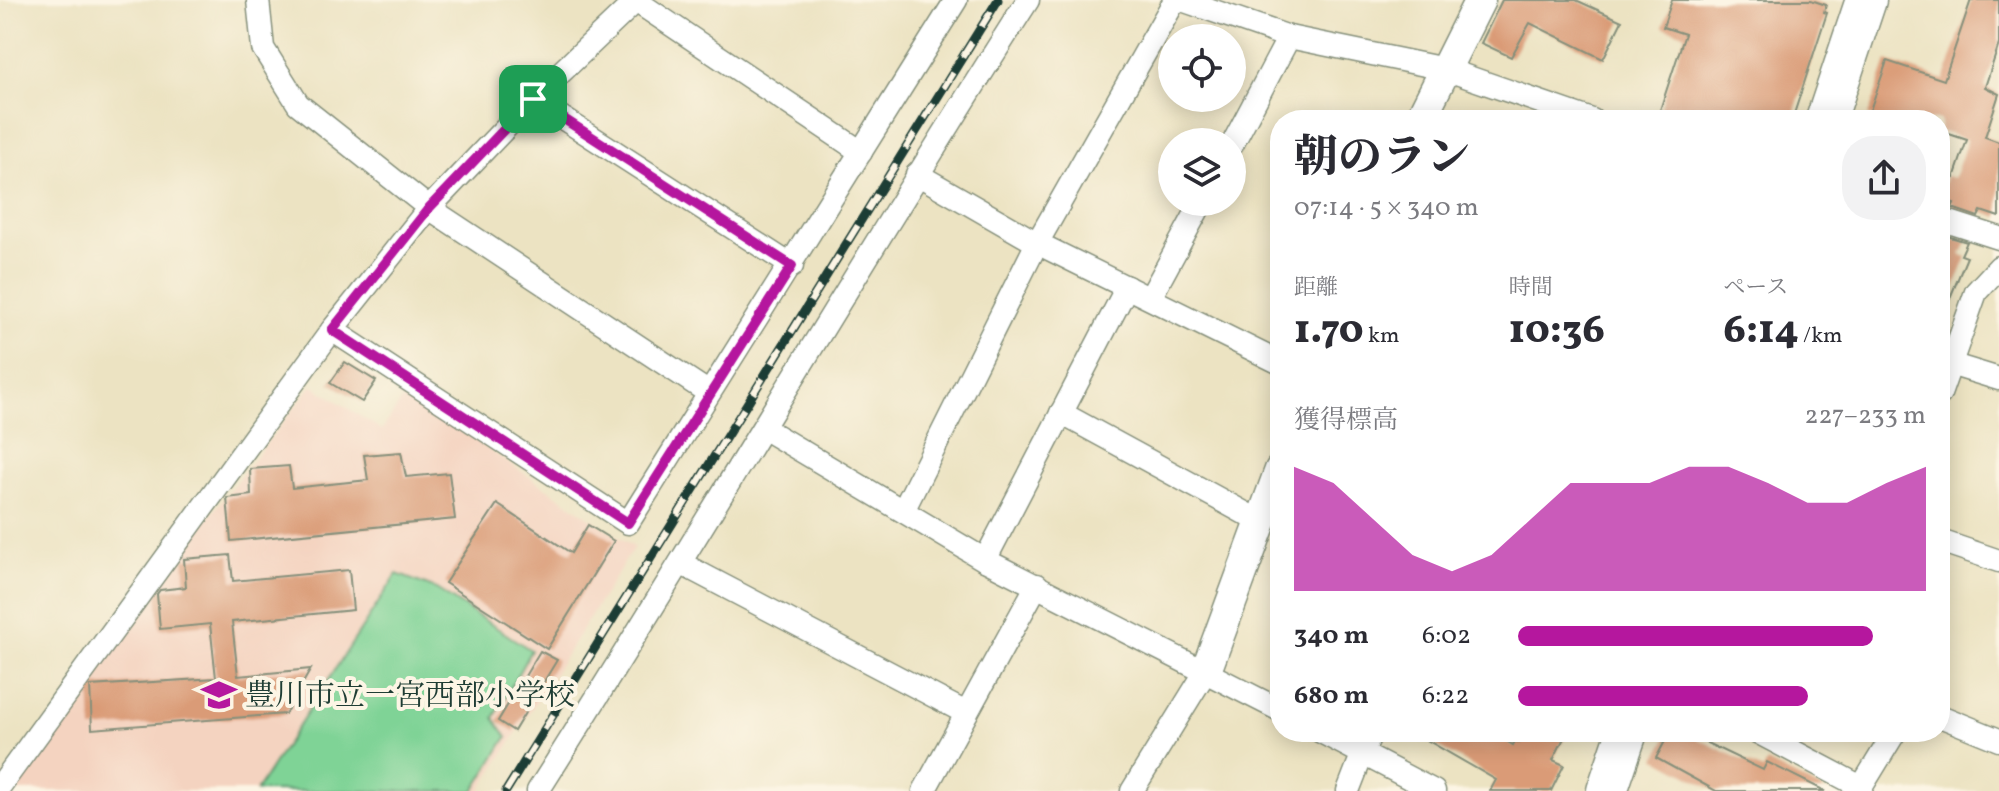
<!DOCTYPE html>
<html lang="ja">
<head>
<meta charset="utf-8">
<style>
	body { margin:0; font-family:Vollkorn,"Noto Serif JP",serif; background:#f2f2f3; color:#2b2b33; height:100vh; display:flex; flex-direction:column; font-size:30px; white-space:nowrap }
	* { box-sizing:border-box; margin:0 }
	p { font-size:26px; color:#7c7c81 }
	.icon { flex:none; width:44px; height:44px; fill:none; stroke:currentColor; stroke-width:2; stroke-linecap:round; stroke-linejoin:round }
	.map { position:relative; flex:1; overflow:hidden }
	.sheet { position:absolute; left:1270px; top:110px; width:680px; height:632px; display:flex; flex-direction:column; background:#fff; border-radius:32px; box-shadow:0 4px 20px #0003 }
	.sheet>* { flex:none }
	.buttons { position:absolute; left:1158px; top:24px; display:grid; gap:16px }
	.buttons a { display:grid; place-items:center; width:88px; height:88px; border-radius:50%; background:#fff; box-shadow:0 4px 20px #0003; font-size:40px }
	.pin { position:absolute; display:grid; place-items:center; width:68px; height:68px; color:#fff; margin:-34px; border-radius:16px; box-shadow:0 4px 12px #0006 }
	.round { display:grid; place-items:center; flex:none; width:84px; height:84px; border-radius:32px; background:#f2f2f3 }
	.head { display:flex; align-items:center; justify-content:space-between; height:136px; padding:0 24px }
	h1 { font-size:44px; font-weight:800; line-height:60px }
	.figures { display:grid; grid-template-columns:repeat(3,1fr); gap:12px; height:136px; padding:8px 24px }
	.figures div { display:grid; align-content:center }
	.figures b { font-size:40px; font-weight:800 }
	.figures small { font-size:22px; font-weight:400 }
	.figures p { font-size:22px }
	.chart { height:224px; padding:16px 24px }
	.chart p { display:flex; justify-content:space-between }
	.chart svg { width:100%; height:144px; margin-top:8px; fill:#b5179e; opacity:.7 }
	ul { padding:0 24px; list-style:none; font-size:26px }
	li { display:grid; grid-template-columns:128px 96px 1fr; align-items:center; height:60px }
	li i { height:20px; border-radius:10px; background:#b5179e }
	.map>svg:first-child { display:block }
	.built { fill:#f4d3c0 }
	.green { fill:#7fd396; stroke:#4f8865; stroke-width:2 }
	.building { fill:#da9b77 }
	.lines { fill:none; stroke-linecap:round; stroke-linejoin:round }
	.street-casing { stroke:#86907b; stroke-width:25 }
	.secondary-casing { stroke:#86907b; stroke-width:33 }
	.highway-casing { stroke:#86907b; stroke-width:43 }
	.street { stroke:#fff; stroke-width:22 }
	.secondary { stroke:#fff; stroke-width:30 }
	.highway { stroke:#fff; stroke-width:40 }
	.rail-casing { stroke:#1f3d34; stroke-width:9 }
	.rail { stroke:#fcf5e5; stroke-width:6; stroke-dasharray:18; stroke-linecap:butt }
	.route-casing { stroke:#fff; stroke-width:16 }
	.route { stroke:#b5179e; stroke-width:10 }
	.labels { text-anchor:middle; stroke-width:8; stroke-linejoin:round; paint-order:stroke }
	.poi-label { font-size:30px; fill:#1f3d34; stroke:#fcf5e5; text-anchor:start }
</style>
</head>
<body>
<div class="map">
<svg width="1999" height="791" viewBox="0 0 1999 791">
	<rect width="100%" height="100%" fill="#fcf5e5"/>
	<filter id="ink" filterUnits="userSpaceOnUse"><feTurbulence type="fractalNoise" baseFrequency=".0125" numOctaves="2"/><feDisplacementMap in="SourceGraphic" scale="16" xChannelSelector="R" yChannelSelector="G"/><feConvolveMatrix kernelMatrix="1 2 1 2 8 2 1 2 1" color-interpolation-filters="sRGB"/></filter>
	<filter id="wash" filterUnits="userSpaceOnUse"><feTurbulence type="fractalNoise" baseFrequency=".006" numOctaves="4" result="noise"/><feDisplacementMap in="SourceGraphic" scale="32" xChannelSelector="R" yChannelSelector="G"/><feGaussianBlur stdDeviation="1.8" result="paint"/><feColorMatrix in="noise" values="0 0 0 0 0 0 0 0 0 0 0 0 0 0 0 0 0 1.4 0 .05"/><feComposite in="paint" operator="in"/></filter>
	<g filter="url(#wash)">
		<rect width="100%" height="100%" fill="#ece3c2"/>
		<path class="built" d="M312,385L382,430L406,394L634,547L480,791H9L168,569Z"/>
		<path class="green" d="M397,574L436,589L531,650L494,718L507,737L474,791H256Z"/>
		<g id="blocks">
			<g class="building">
				<path d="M1502,0H1576L1622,21L1603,59L1530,23L1511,57L1481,43Z"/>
				<path d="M1672,0H1811L1826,5L1824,12L1827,13L1792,120H1692L1660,110L1685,34L1663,27Z"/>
				<path d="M1971,0H1999V44L1985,87L1999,94L1985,137L1999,142V217L1981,211L1978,217L1952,208L1954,203L1940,198L1946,176L1954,178L1967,140L1940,131V120H1882L1868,116L1887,61L1944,80Z"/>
				<path d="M1940,234L1967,242L1961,255L1967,257L1940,322Z"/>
				<path d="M345,362L376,381L362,402L330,383Z"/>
				<path d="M401,452L406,477L449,473L455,519L231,541L227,498L251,495L250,469L289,466L292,488L368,480L364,455Z"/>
				<path d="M497,504L571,553L588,525L614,541L547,649L445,583Z"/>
				<path d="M230,555L233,581L349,570L353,610L232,622L238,676L311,669L285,714L92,729L90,686L216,678L210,624L160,629L157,594L160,590L186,587L184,559Z"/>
				<path d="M540,651L557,660L514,731L498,721Z"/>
				<path d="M1413,732H1491L1513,745L1515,741L1519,743L1525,732H1567L1553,760L1564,765L1551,791H1490L1496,780Z"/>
				<path d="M1670,732H1684L1763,770L1767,762L1825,791H1716L1656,758Z"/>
			</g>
		</g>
	</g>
	<g filter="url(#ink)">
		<use href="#blocks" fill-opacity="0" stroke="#86907b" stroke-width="2"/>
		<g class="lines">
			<g class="street-casing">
				<g id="street">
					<path d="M258,0L263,48L298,104L429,208L709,393"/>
					<path d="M1182,0L1289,37"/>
					<path d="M636,1L861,152"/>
					<path d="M533,99L792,266"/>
					<path d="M1232,145L1289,37L1445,69L1592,120"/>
					<path d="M917,174L1037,243L1280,363"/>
					<path d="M1940,219L1999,238"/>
					<path d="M1150,298L1202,202"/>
					<path d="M332,330L628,523L956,0"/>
					<path d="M1950,364L1999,379"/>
					<path d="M1940,394L1976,292L1999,267"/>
					<path d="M1061,413L1261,522"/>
					<path d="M763,428L985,560L1280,710"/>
					<path d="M904,509L1037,243L1175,0"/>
					<path d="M1940,541L1999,561"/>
					<path d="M985,560L1127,287"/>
					<path d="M682,564L966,713"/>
					<path d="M1940,716L1999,740"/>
					<path d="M1321,732L1434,791"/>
					<path d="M1757,732L1861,787"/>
					<path d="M0,786L332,330L429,208L533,99L637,0"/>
					<path d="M538,791C704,529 861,261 1028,0"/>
					<path d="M924,791L1037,585"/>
					<path d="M1132,791L1206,671"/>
					<path d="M1348,791L1371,732"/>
					<path d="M1859,791L1895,732"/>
				</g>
			</g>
			<g class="secondary-casing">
				<g id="secondary">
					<path d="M1420,120L1480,0"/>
					<path d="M1206,671L1280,470"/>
				</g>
			</g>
			<g class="highway-casing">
				<g id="highway">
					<path d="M1826,120L1866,0"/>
					<path d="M1607,791L1627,732"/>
				</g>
			</g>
			<use href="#street" class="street"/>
			<use href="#secondary" class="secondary"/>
			<use href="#highway" class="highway"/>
			<g class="rail-casing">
				<path id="rail" d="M506,791L998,0"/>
			</g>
			<use href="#rail" class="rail"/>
		</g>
	</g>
	<g class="lines" filter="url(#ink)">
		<g class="route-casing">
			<path id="route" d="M533,99L792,266L628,523L332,330L429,208Z"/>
		</g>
		<use href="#route" class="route"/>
	</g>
	<defs>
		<g id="school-bare" transform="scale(2.76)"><path d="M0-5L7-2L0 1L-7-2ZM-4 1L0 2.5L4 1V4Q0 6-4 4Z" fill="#b5179e" stroke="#fcf5e5" stroke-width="2.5" paint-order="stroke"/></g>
	</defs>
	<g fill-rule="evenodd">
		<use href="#school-bare" x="219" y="695"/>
	</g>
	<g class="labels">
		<g class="poi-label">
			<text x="245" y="705">豊川市立一宮西部小学校</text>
		</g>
	</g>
</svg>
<div class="buttons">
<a><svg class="icon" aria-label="locate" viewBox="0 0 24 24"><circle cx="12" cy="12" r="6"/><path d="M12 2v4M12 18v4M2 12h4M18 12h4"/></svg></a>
<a><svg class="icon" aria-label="layers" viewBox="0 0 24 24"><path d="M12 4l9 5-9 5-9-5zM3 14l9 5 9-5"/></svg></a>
</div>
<div class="pin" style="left:533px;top:99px;background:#1e9e55"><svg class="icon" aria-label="arrive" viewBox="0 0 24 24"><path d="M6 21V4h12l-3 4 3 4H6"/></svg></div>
<section class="sheet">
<div class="head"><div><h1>朝のラン</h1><p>07:14 · 5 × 340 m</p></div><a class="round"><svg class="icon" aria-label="share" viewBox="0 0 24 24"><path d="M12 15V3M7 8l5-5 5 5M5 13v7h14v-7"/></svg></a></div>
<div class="figures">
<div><p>距離</p><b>1.70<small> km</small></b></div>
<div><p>時間</p><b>10:36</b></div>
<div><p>ペース</p><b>6:14<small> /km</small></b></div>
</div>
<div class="chart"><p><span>獲得標高</span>227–233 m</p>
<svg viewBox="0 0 160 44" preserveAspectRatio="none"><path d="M0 44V6L10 11L20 22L30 33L40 38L50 33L60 22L70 11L80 11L90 11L100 6L110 6L120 11L130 17L140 17L150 11L160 6V44z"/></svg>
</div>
<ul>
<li><b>340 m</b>6:02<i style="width:87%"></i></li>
<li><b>680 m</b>6:22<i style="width:71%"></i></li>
</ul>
</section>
</div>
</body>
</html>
